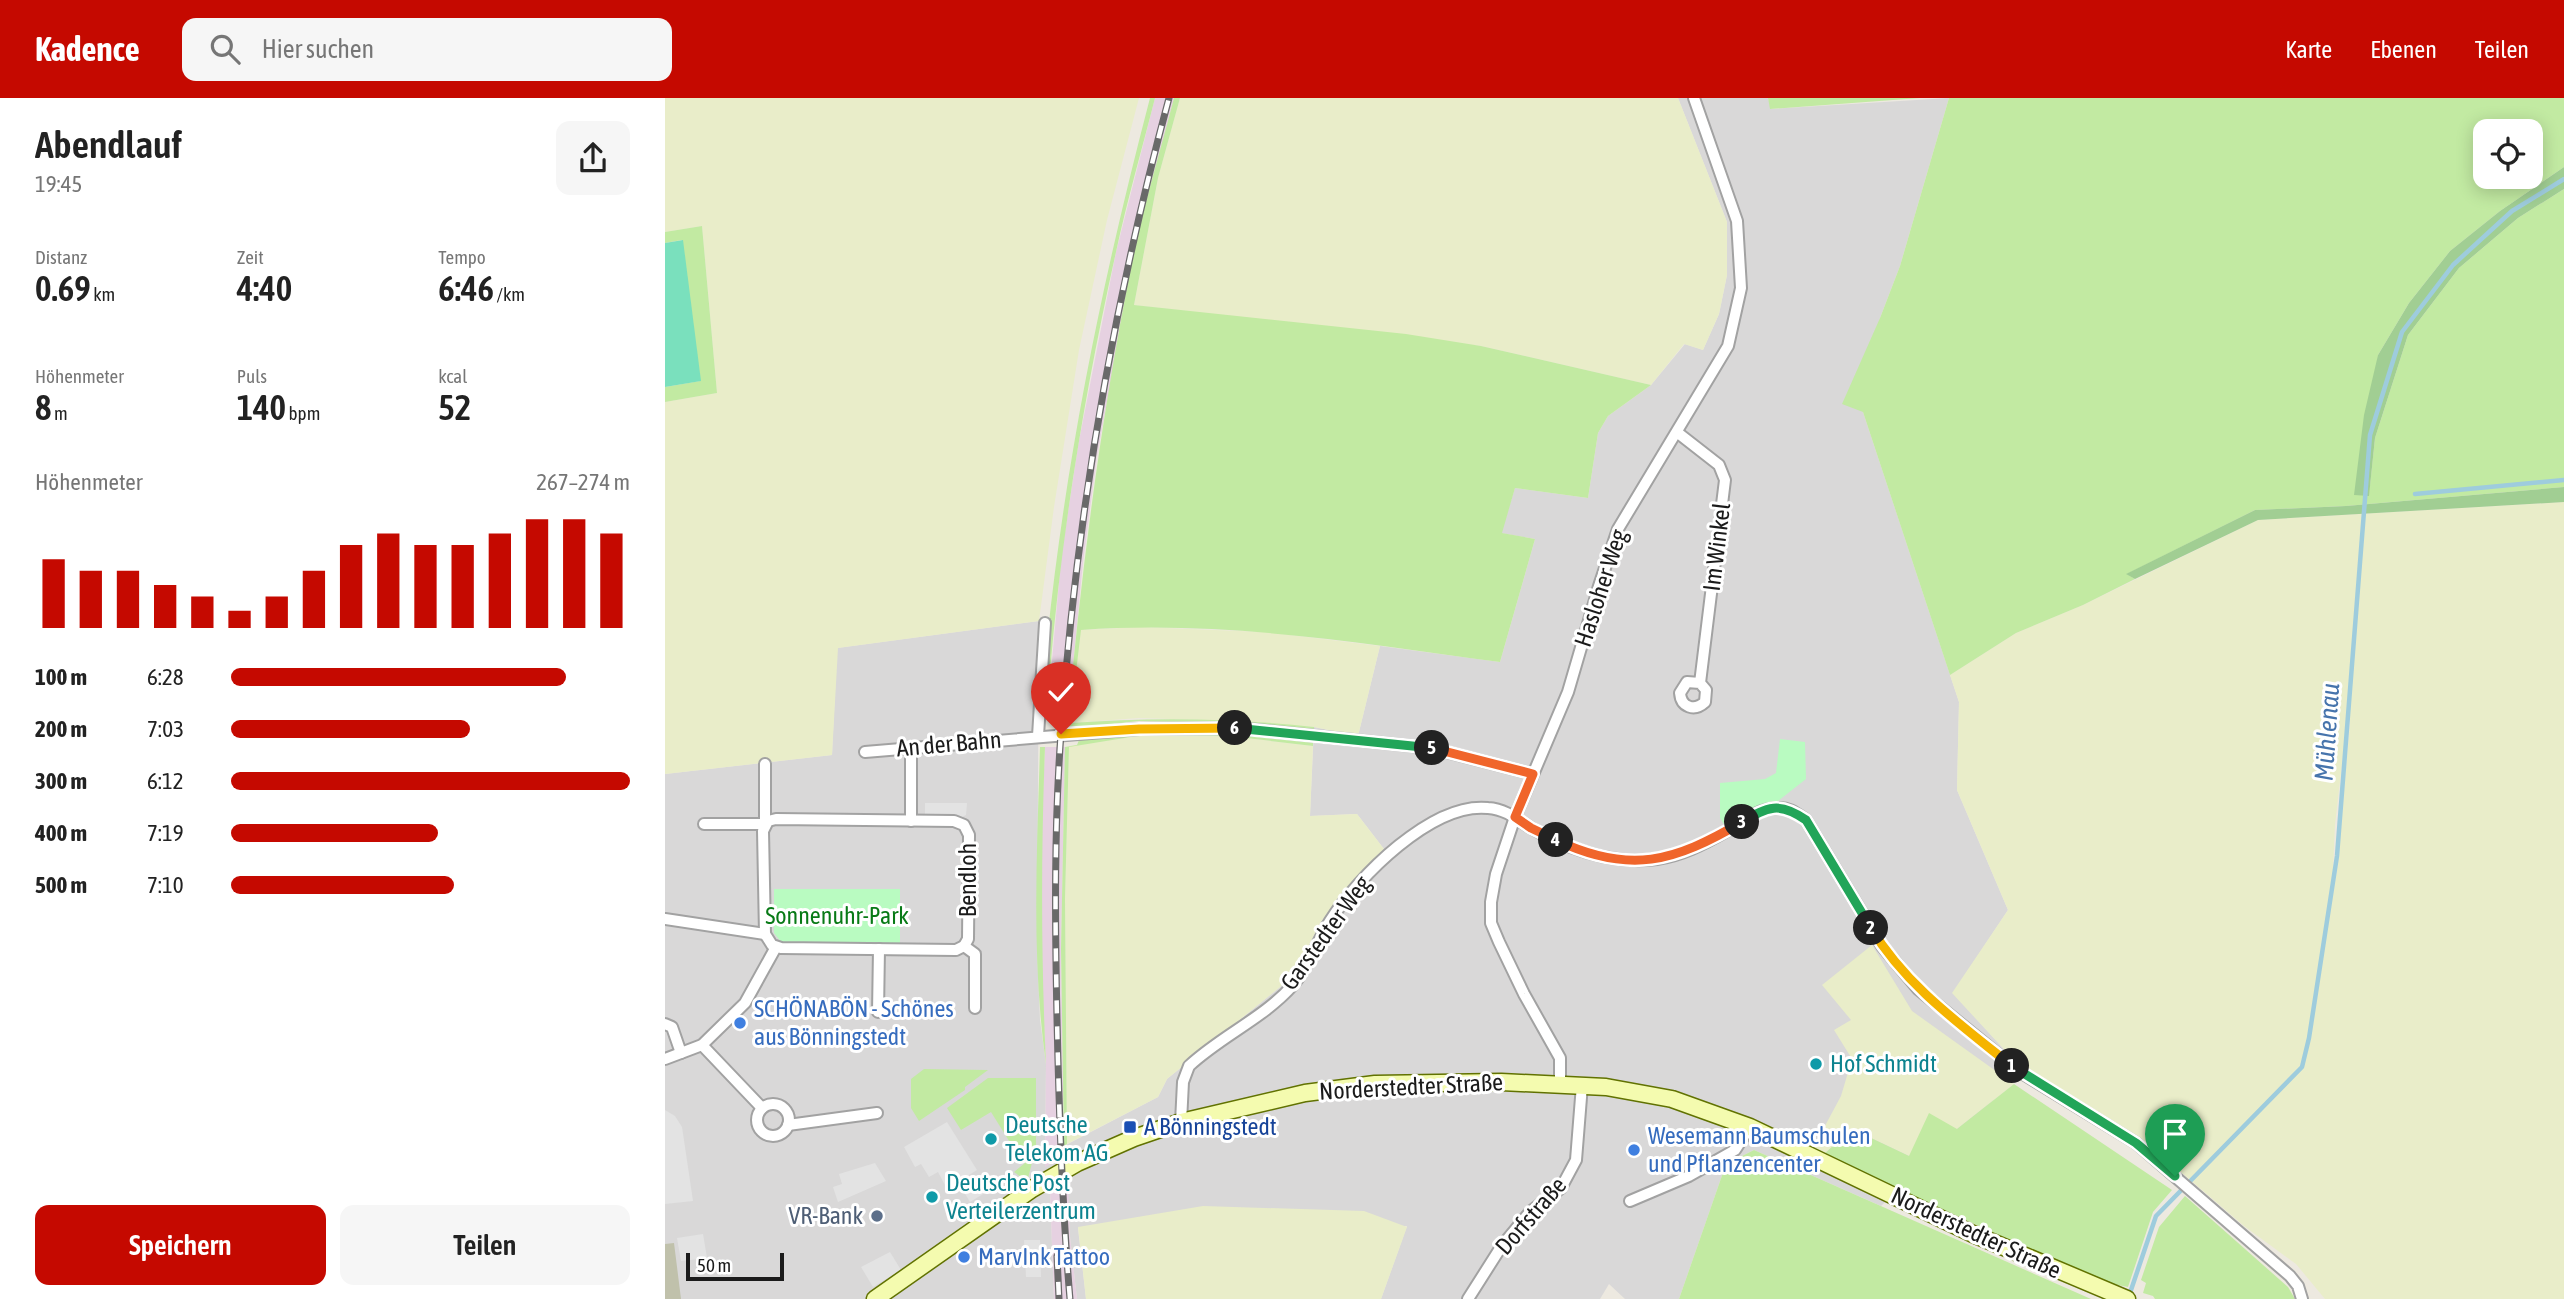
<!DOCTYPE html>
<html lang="de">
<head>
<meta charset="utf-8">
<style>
	body { margin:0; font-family:"Asap Condensed",sans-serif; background:#f6f6f6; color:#222; height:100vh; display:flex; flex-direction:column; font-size:26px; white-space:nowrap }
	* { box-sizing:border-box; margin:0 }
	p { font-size:23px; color:#767676 }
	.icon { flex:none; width:38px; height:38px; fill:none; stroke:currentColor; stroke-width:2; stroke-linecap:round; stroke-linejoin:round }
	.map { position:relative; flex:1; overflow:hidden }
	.sheet { display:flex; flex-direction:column; background:#fff; width:665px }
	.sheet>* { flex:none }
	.tools { position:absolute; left:1808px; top:21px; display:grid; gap:14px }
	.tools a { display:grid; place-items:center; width:70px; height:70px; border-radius:14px; background:#fff; box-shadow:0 4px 18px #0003; font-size:35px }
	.scale { position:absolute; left:21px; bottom:18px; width:98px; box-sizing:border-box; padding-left:7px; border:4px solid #1b1b1b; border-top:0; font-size:19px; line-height:24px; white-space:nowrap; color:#1b1b1b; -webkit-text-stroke:5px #fff; paint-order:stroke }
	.pin { position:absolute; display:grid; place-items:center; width:60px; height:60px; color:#fff; margin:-72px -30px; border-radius:50% 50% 50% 0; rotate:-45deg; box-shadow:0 0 7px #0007 }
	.pin .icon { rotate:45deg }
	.km { position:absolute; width:35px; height:35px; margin:-18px; border-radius:50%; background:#222; color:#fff; font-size:19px; line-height:35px; text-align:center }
	.round { display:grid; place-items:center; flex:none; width:74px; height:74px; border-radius:14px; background:#f6f6f6 }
	.headline { display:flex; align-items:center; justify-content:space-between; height:119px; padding:0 35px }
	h1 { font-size:38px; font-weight:600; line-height:52px }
	.figures { display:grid; grid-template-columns:repeat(3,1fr); gap:10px; height:119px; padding:7px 35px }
	.figures div { display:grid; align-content:center }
	.figures b { font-size:35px; font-weight:600 }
	.figures small { font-size:19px; font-weight:400 }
	.figures p { font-size:19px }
	.chart { height:196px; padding:14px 35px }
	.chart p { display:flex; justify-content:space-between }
	.chart svg { width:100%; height:126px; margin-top:7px; stroke:#c50900; stroke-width:6 }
	.action { display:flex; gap:14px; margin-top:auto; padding:14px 35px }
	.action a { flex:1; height:80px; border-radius:14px; background:#c50900; color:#fff; font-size:28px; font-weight:600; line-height:80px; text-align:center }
	.action a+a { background:#f6f6f6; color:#222 }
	ul { padding:0 35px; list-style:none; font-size:23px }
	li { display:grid; grid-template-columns:112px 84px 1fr; align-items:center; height:52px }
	li i { height:18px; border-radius:9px; background:#c50900 }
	header { display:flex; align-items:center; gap:42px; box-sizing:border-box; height:98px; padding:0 35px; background:#c50900; color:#fff }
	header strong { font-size:33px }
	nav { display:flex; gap:38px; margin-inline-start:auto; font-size:24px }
	.search { width:490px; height:63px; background:#f6f6f6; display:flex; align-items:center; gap:18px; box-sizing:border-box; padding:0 24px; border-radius:14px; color:#767676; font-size:26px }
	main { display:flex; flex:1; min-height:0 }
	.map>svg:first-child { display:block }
	.residential { fill:#d9d8d8 }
	.industrial { fill:#e6d1e1 }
	.construction { fill:#c0c1ab }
	.farmland { fill:#e9edc9; fill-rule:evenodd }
	.grass { fill:#c2eaa2; fill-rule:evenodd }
	.forest { fill:#a1ce93 }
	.park { fill:#b9fbc1 }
	.pitch { fill:#7ae0bd }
	.parking { fill:#e3e3e3 }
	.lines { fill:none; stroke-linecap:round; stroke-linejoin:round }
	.stream { stroke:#9eccdd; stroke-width:4.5 }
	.street-casing { stroke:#a2a2a2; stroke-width:14 }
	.secondary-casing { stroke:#617201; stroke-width:19 }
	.street { stroke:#fff; stroke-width:10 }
	.secondary { stroke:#f4fbaf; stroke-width:16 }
	.rail-casing { stroke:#696969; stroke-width:7 }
	.rail { stroke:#fff; stroke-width:4.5; stroke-dasharray:13; stroke-linecap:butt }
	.split-1-casing { stroke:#fff; stroke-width:14 }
	.split-2-casing { stroke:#fff; stroke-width:14 }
	.split-3-casing { stroke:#fff; stroke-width:14 }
	.split-4-casing { stroke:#fff; stroke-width:14 }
	.split-5-casing { stroke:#fff; stroke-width:14 }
	.split-6-casing { stroke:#fff; stroke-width:14 }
	.split-7-casing { stroke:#fff; stroke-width:14 }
	.split-1 { stroke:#22a559; stroke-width:9 }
	.split-2 { stroke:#f5b400; stroke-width:9 }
	.split-3 { stroke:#22a559; stroke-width:9 }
	.split-4 { stroke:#f0652b; stroke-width:9 }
	.split-5 { stroke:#f0652b; stroke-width:9 }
	.split-6 { stroke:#22a559; stroke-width:9 }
	.split-7 { stroke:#f5b400; stroke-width:9 }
	.shop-dot { fill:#3f7fe0; stroke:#fff; stroke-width:2.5 }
	.culture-dot { fill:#0f9aa8; stroke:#fff; stroke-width:2.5 }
	.transit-dot { fill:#1a4fb4; stroke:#fff; stroke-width:2.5 }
	.service-dot { fill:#5c6f8a; stroke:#fff; stroke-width:2.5 }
	.labels { text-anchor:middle; stroke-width:6; stroke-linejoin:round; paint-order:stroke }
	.street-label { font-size:24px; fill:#1b1b1b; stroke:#fff }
	.park-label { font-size:24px; fill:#087a16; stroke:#fff }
	.shop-label { font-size:24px; fill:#366cbe; stroke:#fff; text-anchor:start }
	.culture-label { font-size:24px; fill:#0d838f; stroke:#fff; text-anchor:start }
	.transit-label { font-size:24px; fill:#164399; stroke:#fff; text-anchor:start }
	.service-label { font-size:24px; fill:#4e5e75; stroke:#fff; text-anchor:end }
	.water-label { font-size:26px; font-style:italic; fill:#4674ac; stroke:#fff }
</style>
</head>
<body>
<header>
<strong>Kadence</strong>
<div class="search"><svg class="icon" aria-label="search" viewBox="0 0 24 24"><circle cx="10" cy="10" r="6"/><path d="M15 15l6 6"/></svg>Hier suchen</div>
<nav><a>Karte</a><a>Ebenen</a><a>Teilen</a></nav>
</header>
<main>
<section class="sheet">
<div class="headline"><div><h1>Abendlauf</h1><p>19:45</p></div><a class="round"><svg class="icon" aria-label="share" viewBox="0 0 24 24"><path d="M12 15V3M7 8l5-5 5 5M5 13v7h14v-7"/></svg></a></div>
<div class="figures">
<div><p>Distanz</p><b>0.69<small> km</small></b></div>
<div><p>Zeit</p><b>4:40</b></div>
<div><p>Tempo</p><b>6:46<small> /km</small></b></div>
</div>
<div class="figures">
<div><p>Höhenmeter</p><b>8<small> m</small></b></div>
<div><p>Puls</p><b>140<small> bpm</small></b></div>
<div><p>kcal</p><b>52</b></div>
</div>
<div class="chart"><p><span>Höhenmeter</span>267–274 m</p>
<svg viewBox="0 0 160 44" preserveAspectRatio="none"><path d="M5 44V20M15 44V24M25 44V24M35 44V29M45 44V33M55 44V38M65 44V33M75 44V24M85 44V15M95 44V11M105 44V15M115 44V15M125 44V11M135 44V6M145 44V6M155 44V11"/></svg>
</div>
<ul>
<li><b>100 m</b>6:28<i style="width:84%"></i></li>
<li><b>200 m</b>7:03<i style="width:60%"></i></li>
<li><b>300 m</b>6:12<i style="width:100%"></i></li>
<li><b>400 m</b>7:19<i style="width:52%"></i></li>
<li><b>500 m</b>7:10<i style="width:56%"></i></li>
</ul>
<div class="action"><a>Speichern</a><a>Teilen</a></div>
</section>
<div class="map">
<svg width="1899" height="1201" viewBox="0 0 1899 1201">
	<rect width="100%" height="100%" fill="#ede9e0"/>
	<path class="residential" d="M1013,0H1103L1106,11L1284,0L1235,168L1215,220L1198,314L1294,604L1292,692L1343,812L1288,895L1359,973L1216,1108L1089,1052L1061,1066L1014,1201H960L944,1186L935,1201H716L742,1128L413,1130L421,1201H412L405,1139L402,1083L385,1093L389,1201H0V676L167,657L172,550L374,523L372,852L375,922L381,966L380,1068L399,1058V1048L493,999L502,981L615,889L635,865L655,825L689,781L719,751L692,716L645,718L649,629L693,638L715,548L835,564L870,441L836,435L850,390L923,400L933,335L943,318L986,287L1020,246L1038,252L1054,216L1062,177V124Z"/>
	<g class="industrial">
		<path d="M490,0H509L468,162L432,358L418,464L402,631L391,627L382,620L396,461L413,348L451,154Z"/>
		<path d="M380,649H400L396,851L399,1058L380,1069L381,966L375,851V761Z"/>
		<path d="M403,1082L405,1139L412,1201H389L385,1093Z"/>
	</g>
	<path class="construction" d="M9,1145L16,1201H0V1146Z"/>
	<g class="farmland">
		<path d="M0,0H474L442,122L414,252L389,409L374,523L173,550L167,657L0,676V304L52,295L37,128L0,134Z"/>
		<path d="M515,0H1013L1062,124V177L1054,216L1038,252L1019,246L986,287L816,248L469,207L493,80Z"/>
		<path d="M1899,404V1201H1660L1631,1166L1579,1128L1482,1045L1359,973L1287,895L1343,812L1292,692L1294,604L1285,577L1351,535L1418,507L1593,422ZM1685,596V625L1672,772L1652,887L1668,772L1670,727Z"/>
		<path d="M476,529L600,534L715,548L693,638L649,629L572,623L474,620L405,625L415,532Z"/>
		<path d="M478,637L564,638L648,648L645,718L692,716L719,751L689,781L655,825L635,865L615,889L502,981L493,999L402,1046L400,801L404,648Z"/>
		<path d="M1207,847L1247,913L1349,986L1292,1031L1244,1058L1187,1031L1158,1057L1147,1052L1176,998L1187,961L1169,932L1186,922L1157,887Z"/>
		<path d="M538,1108L699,1113L742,1129L716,1201H421L413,1129Z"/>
	</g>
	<g class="grass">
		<path d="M485,0H490C477,51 462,103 451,154C420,292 397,432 385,573L381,563L382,543C401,359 438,179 485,0Z"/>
		<path d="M509,0H515L493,80L469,207L741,236L816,248L986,287L943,318L933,335L923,400L850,390L837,435L870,441L835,564C696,545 557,522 416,532L405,625C487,619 568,620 649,629V633L552,625L474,623L402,631C416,474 436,319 467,164C478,109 495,55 509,0Z"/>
		<path d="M1103,0H1255L1105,11Z"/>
		<path d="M1284,0H1899V69L1835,113L1785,153L1744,205L1713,257L1704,397L1710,340L1743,237L1794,170L1853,120L1899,91V389L1681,408L1590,412L1462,476L1470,481L1418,507L1351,535L1285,577L1198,314L1177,306L1215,220L1235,168ZM1820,33H1866V79H1820Z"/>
		<path d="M37,128L52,295L0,304V289L35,283L17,142L0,145V134Z"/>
		<path d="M546,632L648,640V648L564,638L478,637L404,649L400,801L402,1046L399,1048L396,851L400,649L412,647L414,642L454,637L470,633Z"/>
		<path d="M375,649H380C376,756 376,859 381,966C366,861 372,754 375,649Z"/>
		<path d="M259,971L323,972L300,989V992L254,1023L246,1010V981Z"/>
		<path d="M323,980H371V1050L363,1080L356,1079L349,1074L360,1065V1054H351L326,1014L296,1032L282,1010Z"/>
		<path d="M1349,986L1507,1092L1488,1114L1463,1189L1437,1184L1158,1057L1187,1031L1244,1058L1264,1015L1292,1031Z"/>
		<path d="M1089,1052L1426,1201H1014L1061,1066Z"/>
		<path d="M1520,1098L1623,1189L1630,1201H1490L1488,1198L1478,1195L1481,1185L1476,1182L1494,1129Z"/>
	</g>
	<g class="forest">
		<path d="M1899,69V91L1853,120L1794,170L1743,237L1710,340L1704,398L1689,397L1699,317L1713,257L1744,205L1785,153L1835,113Z"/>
		<path d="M1899,389V404L1593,422L1470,481L1461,476L1590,412L1681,408Z"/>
	</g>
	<g class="park">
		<path d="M1115,641L1140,644L1141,681L1109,706L1060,728L1055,720V685L1100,681L1111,675Z"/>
		<path d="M109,791H235V845H117L109,835Z"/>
	</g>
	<path class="pitch" d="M18,142L36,283L0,289V145Z"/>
	<g class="parking">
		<path d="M260,705H302L301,717L289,723H260Z"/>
		<path d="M0,1012L10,1018L17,1029L28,1103L0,1106Z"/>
		<path d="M282,1024L312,1072L304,1077L309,1085L316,1082L323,1093L305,1104L293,1084L282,1091L273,1074L264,1079L256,1066L250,1069L239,1049Z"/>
		<path d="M210,1065L221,1083L173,1104L168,1089L177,1086L174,1076Z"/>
		<path d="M38,1136L42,1160L16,1163L12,1140Z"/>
		<path d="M359,1142H375L376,1179H361Z"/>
		<path d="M225,1154L236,1172L208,1189L196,1169Z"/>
	</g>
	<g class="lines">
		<g class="stream">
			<path d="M1750,396L1899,382"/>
			<path d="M1464,1198L1491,1118L1637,969L1644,940L1672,758L1705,337L1737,234L1788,167L1847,113L1899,81"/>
		</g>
		<g class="street-casing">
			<g id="street">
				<path d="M1013,335L1054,367L1060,382L1035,585L1022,584L1015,595C1016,609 1029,614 1040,604L1041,592L1035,585"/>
				<path d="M373,638L380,525"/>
				<path d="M246,649V723"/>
				<path d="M200,654L474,631L573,630L766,650L868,676"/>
				<path d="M111,721L289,723L299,727L304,737L303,841L299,848L291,852L116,850L107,847L100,836L98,733L103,723Z"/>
				<path d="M39,726H100V666"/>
				<path d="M0,821L100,836"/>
				<path d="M299,848L310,856V910"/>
				<path d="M213,914L214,851"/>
				<path d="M0,926L7,929L16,955"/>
				<path d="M37,947L97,1010"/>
				<path d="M0,961L37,947L80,905L111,849"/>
				<path d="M895,986V960L859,896L834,844L826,825V804L831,776L850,719L903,594L934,488L953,431L1063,248L1076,190L1072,123L1029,0"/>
				<circle cx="108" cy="1022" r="16"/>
				<path d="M516,1024L518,984L524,968C556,938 599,920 628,887C644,869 652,843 665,823C693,779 767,704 823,710C840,711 852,721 866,730C903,751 948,767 992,761C1016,758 1039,746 1060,734C1075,725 1094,710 1112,710C1124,709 1131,715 1141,722L1217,848L1253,891L1352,972L1471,1045L1625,1178L1633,1188L1637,1201"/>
				<path d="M123,1027L212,1015"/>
				<path d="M965,1103L1024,1078L1070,1052L1085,1029"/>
				<path d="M803,1201L836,1149L865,1114L896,1090L911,1062L917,987"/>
			</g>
		</g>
		<g class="secondary-casing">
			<path id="secondary" d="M210,1201L367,1091L412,1065L469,1040L516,1024L640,995L710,986L836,984L941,989L1007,1001L1085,1029L1308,1136L1462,1201"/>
		</g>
		<use href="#street" class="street"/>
		<use href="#secondary" class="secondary"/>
		<g class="rail-casing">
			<g id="rail">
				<path d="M392,1158L394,1201"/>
				<path d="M405,1201C397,1108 394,1015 392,921C390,826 389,730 396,635C411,420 448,208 504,0"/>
			</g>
		</g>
		<use href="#rail" class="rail"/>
	</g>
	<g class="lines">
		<g class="split-1-casing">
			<path id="split-1" d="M1347,968L1471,1045L1510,1078"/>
		</g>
		<g class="split-2-casing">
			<path id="split-2" d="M1206,830C1241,888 1295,926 1347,968"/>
		</g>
		<g class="split-3-casing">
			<path id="split-3" d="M1077,724C1103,709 1114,703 1141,722L1206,830"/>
		</g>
		<g class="split-4-casing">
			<path id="split-4" d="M891,742C965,777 1009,764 1077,724"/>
		</g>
		<g class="split-5-casing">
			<path id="split-5" d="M767,650L868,676L850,719L866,730L891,742"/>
		</g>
		<g class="split-6-casing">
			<path id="split-6" d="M570,630L767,650"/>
		</g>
		<g class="split-7-casing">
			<path id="split-7" d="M396,636L474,631L570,630"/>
		</g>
		<use href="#split-1" class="split-1"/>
		<use href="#split-2" class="split-2"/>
		<use href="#split-3" class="split-3"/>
		<use href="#split-4" class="split-4"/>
		<use href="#split-5" class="split-5"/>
		<use href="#split-6" class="split-6"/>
		<use href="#split-7" class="split-7"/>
	</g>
	<g class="shop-dot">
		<circle cx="75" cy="925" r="7"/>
		<circle cx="969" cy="1052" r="7"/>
		<circle cx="299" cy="1159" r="7"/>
	</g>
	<g class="culture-dot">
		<circle cx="1151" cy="966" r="7"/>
		<circle cx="326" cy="1041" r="7"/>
		<circle cx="267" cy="1099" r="7"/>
	</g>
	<rect class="transit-dot" x="458" y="1022" width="14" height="14" rx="3.5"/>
	<circle class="service-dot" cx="212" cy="1118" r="7"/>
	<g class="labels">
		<g class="street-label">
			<text transform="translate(1052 449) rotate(-83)" y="8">Im Winkel</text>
			<text transform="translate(936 490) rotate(-72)" y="8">Hasloher Weg</text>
			<text transform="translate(284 646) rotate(-5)" y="8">An der Bahn</text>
			<text transform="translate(303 782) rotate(-90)" y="8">Bendloh</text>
			<text transform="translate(661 835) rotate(-54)" y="8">Garstedter Weg</text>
			<text transform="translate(746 989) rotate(-3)" y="8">Norderstedter Straße</text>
			<text transform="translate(866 1118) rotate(-49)" y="8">Dorfstraße</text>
			<text transform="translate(1311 1135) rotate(25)" y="8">Norderstedter Straße</text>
		</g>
		<g class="park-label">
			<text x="172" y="826">Sonnenuhr-Park</text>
		</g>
		<g class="shop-label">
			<text x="89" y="919">SCHÖNABÖN - Schönes<tspan x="89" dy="28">aus Bönningstedt</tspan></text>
			<text x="983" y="1046">Wesemann Baumschulen<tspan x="983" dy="28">und Pflanzencenter</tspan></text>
			<text x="313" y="1167">MarvInk Tattoo</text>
		</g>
		<g class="culture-label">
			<text x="1165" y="974">Hof Schmidt</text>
			<text x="340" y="1035">Deutsche<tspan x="340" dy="28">Telekom AG</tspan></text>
			<text x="281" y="1093">Deutsche Post<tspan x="281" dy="28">Verteilerzentrum</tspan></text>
		</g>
		<g class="transit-label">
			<text x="479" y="1037">A Bönningstedt</text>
		</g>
		<g class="service-label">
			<text x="198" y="1126">VR-Bank</text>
		</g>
		<g class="water-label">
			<text transform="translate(1662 634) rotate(-86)" y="9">Mühlenau</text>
		</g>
	</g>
</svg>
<div class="tools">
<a><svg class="icon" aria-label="locate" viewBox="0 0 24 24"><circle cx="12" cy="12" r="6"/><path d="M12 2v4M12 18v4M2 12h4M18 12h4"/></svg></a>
</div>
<div class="scale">50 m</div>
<div class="pin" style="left:1510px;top:1078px;background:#1e9e55"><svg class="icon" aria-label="arrive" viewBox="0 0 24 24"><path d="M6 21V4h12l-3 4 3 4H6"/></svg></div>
<div class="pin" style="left:396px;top:636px;background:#d93025"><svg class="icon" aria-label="check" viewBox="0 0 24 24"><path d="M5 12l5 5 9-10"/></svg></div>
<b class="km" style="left:1347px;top:968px">1</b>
<b class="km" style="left:1206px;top:830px">2</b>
<b class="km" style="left:1077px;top:724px">3</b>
<b class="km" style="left:891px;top:742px">4</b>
<b class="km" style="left:767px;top:650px">5</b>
<b class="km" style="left:570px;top:630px">6</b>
</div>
</main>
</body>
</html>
